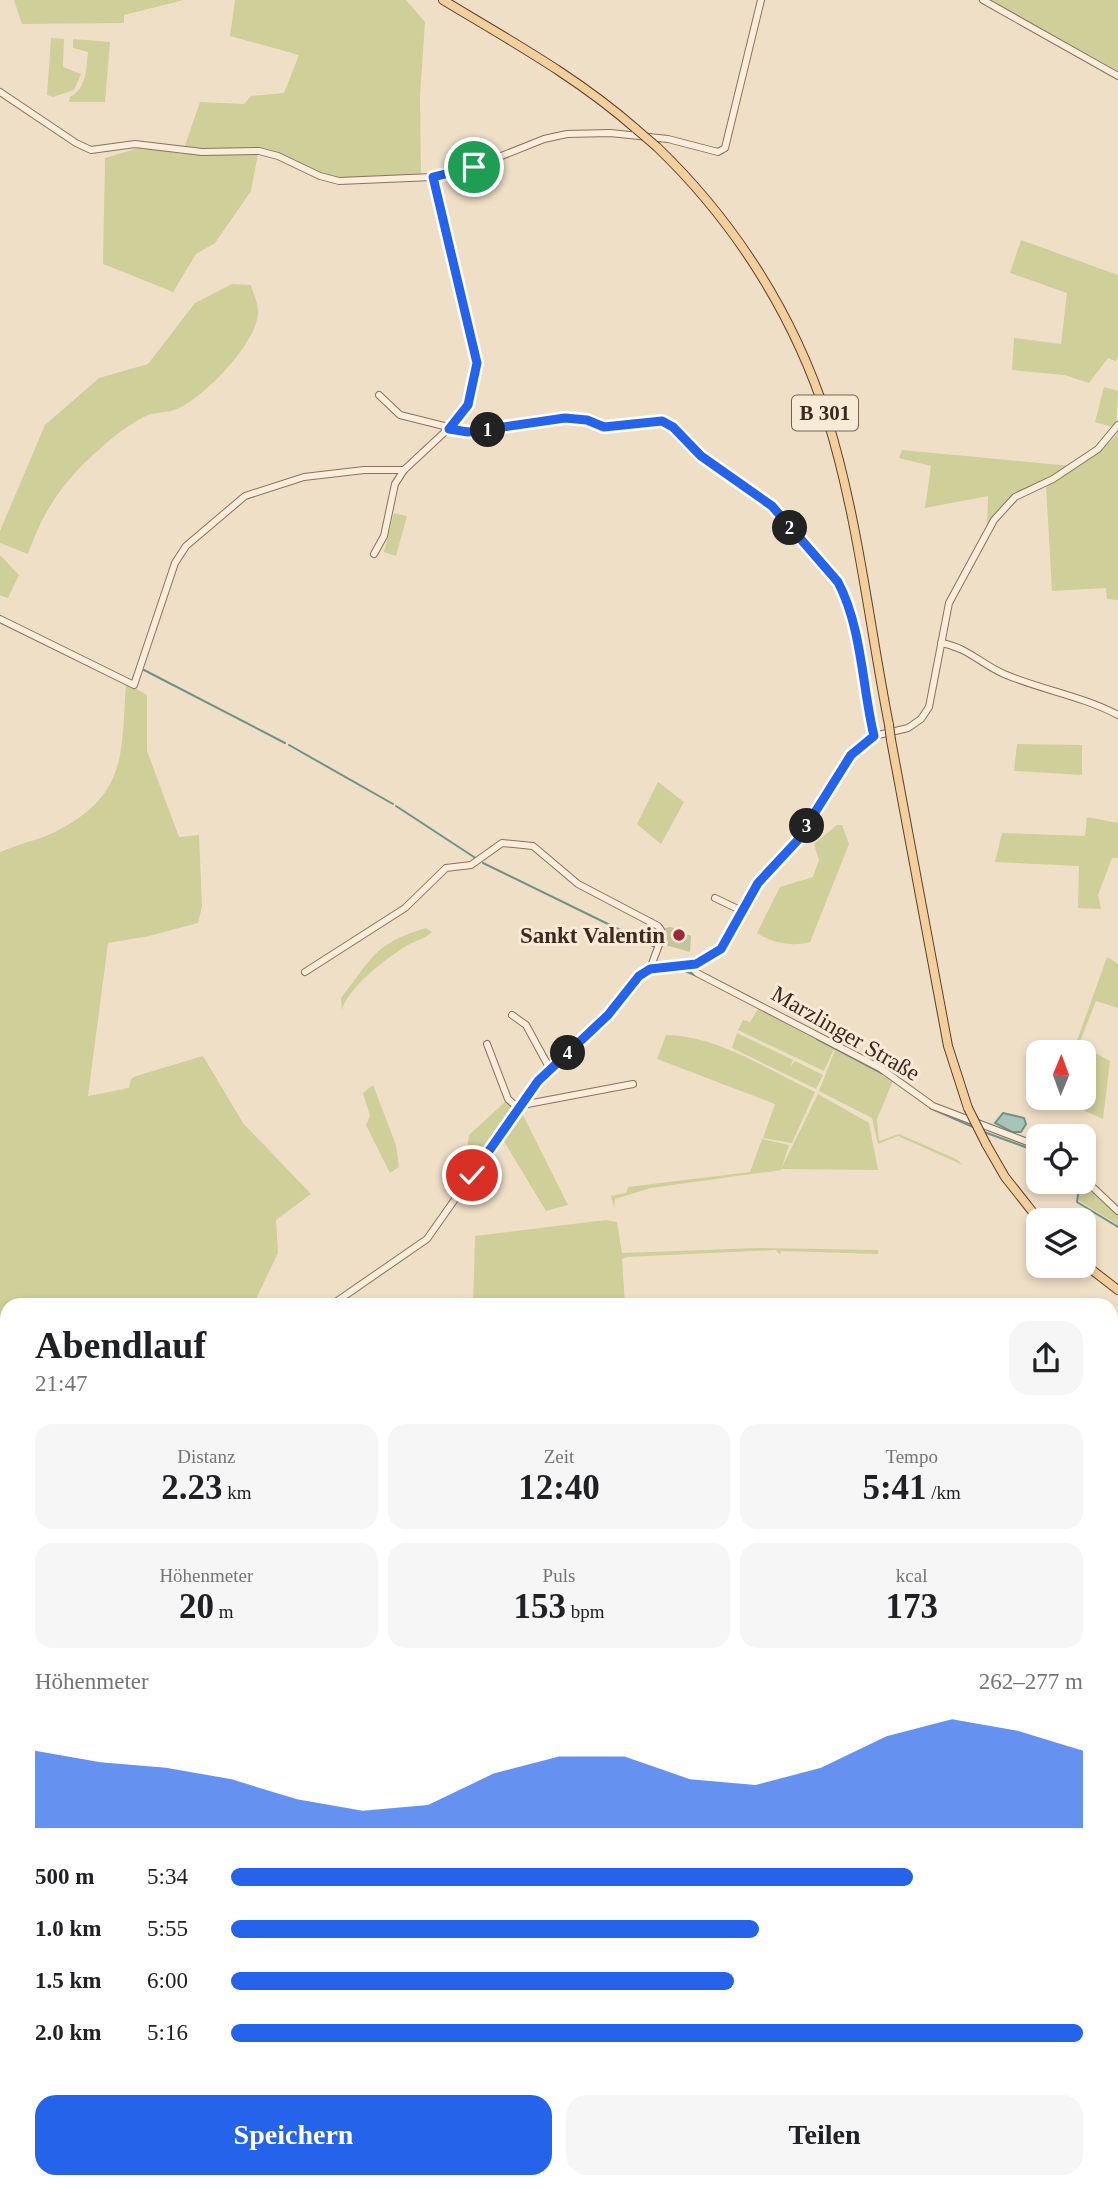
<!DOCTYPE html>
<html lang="de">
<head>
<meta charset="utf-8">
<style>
	body { margin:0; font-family:Georgia,serif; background:#f6f6f6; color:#202124; height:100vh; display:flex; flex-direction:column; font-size:26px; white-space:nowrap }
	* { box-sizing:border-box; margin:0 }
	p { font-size:23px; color:#757577 }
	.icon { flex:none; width:38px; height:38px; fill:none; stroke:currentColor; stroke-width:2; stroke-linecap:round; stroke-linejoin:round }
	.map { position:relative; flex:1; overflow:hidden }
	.panel { position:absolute; left:0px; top:1298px; width:1118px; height:891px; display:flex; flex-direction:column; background:#fff; border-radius:21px 21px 0 0; box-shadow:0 4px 10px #0003 }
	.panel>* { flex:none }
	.needle { width:46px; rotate:1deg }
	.buttons { position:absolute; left:1026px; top:1040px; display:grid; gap:14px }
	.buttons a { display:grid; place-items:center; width:70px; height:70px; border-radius:14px; background:#fff; box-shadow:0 4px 10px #0003; font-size:35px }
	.pin { position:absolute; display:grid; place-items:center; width:60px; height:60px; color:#fff; margin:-30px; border:4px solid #fff; border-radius:50%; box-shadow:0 2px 7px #0007 }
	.km { position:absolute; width:35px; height:35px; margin:-18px; border-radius:50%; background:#222; color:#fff; font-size:19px; line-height:35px; text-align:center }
	.round { display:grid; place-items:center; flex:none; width:74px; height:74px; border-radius:21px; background:#f6f6f6 }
	.head { display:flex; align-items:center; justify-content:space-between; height:119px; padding:0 35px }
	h1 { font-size:38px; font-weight:700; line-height:52px }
	.metrics { display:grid; grid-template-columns:repeat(3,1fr); gap:10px; height:119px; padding:7px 35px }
	.metrics div { display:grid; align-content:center; border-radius:18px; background:#f6f6f6; text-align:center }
	.metrics b { font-size:35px; font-weight:700 }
	.metrics small { font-size:19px; font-weight:400 }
	.metrics p { font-size:19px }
	.chart { height:196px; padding:14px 35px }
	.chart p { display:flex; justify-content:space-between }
	.chart svg { width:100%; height:126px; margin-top:7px; fill:#2563eb; opacity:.7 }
	.primary-button { display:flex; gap:14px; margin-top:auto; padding:14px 35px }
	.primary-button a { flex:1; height:80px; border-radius:21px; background:#2563eb; color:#fff; font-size:28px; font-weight:700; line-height:80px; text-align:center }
	.primary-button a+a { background:#f6f6f6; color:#202124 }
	ul { padding:0 35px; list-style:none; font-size:23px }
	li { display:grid; grid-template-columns:112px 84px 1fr; align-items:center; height:52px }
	li i { height:18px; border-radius:9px; background:#2563eb }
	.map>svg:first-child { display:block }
	.green { fill:#cfcf9a }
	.cemetery { fill:#c4c499 }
	.water { fill:#a8c4b9; stroke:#6e9386; stroke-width:2 }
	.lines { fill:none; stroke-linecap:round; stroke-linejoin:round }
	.stream { stroke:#6e9386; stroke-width:2 }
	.minor-casing { stroke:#8d705b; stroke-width:8 }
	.major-casing { stroke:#5b3e2f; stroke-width:10 }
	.minor { stroke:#faeddb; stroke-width:6 }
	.major { stroke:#f4cf9e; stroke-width:8 }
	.rail-casing { stroke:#3d2a1f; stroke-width:4.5 }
	.rail { stroke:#f7ead7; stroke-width:2; stroke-dasharray:5; stroke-linecap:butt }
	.major-bridge-casing { stroke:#5b3e2f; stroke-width:10; stroke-linecap:butt }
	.major-bridge { stroke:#f4cf9e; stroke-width:8 }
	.route-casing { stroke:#fff; stroke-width:14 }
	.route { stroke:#2563eb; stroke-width:9 }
	.poi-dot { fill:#9f2838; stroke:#f7ead7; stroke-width:2.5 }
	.labels { text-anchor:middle; stroke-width:6; stroke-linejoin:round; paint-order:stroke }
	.shield { fill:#f7ead7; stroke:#756456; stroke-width:2 }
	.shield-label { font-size:21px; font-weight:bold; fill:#3d2a1f }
	.poi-label { font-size:23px; font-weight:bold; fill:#3d2a1f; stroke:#f7ead7; text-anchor:end }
	.street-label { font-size:23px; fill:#3d2a1f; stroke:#f7ead7 }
</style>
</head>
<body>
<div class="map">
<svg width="1118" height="2189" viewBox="0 0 1118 2189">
	<rect width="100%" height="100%" fill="#f0dfc7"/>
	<g class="green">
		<path d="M14,0H184L124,15V23L22,24Z"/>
		<path d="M235,0H406L425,22L420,95L421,176L336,179L274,151L259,148L251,191L215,243L196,254L173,292L103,264L105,158L142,147L182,154L200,102L244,104L251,96L284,93L299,55L230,36Z"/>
		<path d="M987,0H1118V73Z"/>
		<path d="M51,38L64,39L63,67L81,74L74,90L53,97L47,95Z"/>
		<path d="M73,39L110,42L105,102H69L70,97C87,88 86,69 88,52L73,48Z"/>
		<path d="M1021,240L1118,275V358L1115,361L1108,358L1089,383L1064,375L1012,370L1014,338L1061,344L1067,293L1010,273Z"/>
		<path d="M232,284L251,285C253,293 258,303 258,311C259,342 201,401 174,410C166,413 156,412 148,415C137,420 125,428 116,435C72,471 47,500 28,554L0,543V531L45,425L99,378L148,364L195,303Z"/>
		<path d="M1104,387L1118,391L1116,428L1095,422Z"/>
		<path d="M1118,434V600L1107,599L1106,588L1052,591L1046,486L1101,450Z"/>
		<path d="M902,450L1071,466L1013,498L987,528L988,496L925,508L931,466L899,458Z"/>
		<path d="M394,513L407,516L396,556L384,552Z"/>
		<path d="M0,555L19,575L8,598L0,595Z"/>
		<path d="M126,683L147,695V751L179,837L199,835L202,906L198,923L149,936L108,943L88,1096L129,1088L131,1079L136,1076L203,1056L243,1123L311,1194L276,1220L278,1253L253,1305L7,1306L6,1660L1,1648L0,1603V852C18,844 38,840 55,832C128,795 121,754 126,683Z"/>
		<path d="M1017,744L1082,745V775L1014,771Z"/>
		<path d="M658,782L684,802L661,844L637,824Z"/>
		<path d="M1087,817L1118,823V858H1112L1098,895L1101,909L1078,908L1079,866L995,862L1002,833L1085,836Z"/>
		<path d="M837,825H842L849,844L810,942C792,947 772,943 757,933L780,887L813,877L819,860L814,844Z"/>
		<path d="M426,928L432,932C425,939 417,940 408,945C388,957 349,986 342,1010L341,998C372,959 374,943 426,928Z"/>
		<path d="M1107,957L1118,964V1008L1096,1001L1079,1044L1110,1061L1103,1119L1058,1099L1083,1097V1052H1073Z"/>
		<path d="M758,1009L834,1049L824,1071L738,1030L743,1020L750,1022Z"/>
		<path d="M737,1033L793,1060L790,1067L795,1061L823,1075L816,1089L732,1048Z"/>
		<path d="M666,1035C720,1036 769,1071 815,1092L792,1143L763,1138L775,1104L657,1059Z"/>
		<path d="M835,1050L893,1081L877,1119L879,1141L899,1134L956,1159L963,1165L898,1136L878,1144L872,1118L819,1091Z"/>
		<path d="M373,1085L396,1145L399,1167L390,1173L366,1125L370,1116L363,1093Z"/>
		<path d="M818,1094L869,1123L878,1170L781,1169Z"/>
		<path d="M507,1100L515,1110L471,1170L466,1161L469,1135Z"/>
		<path d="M520,1111L522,1113L568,1205L546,1211L502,1138Z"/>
		<path d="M762,1139L789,1145L781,1170L651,1188L615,1199L614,1208L611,1196L626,1193L628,1187L750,1172Z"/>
		<path d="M1084,1182L1118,1212V1225L1078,1200Z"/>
		<path d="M606,1220L617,1222L622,1253L757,1248L878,1250V1254L781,1251L780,1255L776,1250L627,1257L622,1259L625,1305H473L475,1236Z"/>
		<path d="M1111,1618H1118V1666L1111,1670Z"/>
		<path d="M0,1907H7V1959L0,1958Z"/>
		<path d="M1111,1954L1118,1955V2180L1111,2178Z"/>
		<path d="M7,2133V2182H22L25,2189H0V2136Z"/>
		<path d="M1111,2179L1118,2181V2189H1041L1029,2182H1111Z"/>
		<path d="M244,2182H630L622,2189H235Z"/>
		<path d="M640,2182H683L701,2189H631Z"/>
		<path d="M701,2182H775L772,2189H722Z"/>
		<path d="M801,2182H919L931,2189H798Z"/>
	</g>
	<path class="cemetery" d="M671,927L691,936L690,952L662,944L665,928Z"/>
	<g class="water">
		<path d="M1003,1113L1024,1118L1026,1124L1021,1132H1012L995,1123Z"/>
		<path d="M919,2182H1012L1025,2189H931Z"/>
	</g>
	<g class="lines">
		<g class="stream">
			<path d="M144,670L285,743"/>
			<path d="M289,745L393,804"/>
			<path d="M396,806L477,859"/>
			<path d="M483,863L655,947"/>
			<path d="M685,971L697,976"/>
			<path d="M817,1039L883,1074"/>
			<path d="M930,1108L973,1127"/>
			<path d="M984,1132L1028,1148"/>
			<path d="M1034,1150H1038"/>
			<path d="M1080,1181L1077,1202L1118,1227"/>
		</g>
		<g class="minor-casing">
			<g id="minor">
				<path d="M983,0L1118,76"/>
				<path d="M0,92L76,143L91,150L135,144L202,152L259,151L278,156L320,176L339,181L433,177L474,167L544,139L567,134L610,133L668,139L718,152L725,148L761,0"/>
				<path d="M379,395L400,415L468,432L565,418L587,420L604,427L662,421L673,427L701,456L772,506L838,582C862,628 862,686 874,736"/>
				<path d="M374,554L384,536L395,484L404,470L462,416L473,392L477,363L433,177"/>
				<path d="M0,619L134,685L175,563L186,546L245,496L304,477L364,470H404"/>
				<path d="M941,643C967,647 981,664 1004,674C1042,690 1082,696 1118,715"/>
				<path d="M715,898L740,910"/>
				<path d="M690,966L697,973L880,1068L933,1106L1038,1146"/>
				<path d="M305,972L405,908L446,868L471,865L502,843L533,846L578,884L658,926L661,930L660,942L650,969"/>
				<path d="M512,1015L526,1025L550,1069"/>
				<path d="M487,1044L508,1099L519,1109"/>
				<path d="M522,1105L633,1084"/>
				<path d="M1083,1178L1118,1211"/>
				<path d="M330,1306L427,1239L538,1081L608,1015L639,976L650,969L696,964L717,953L749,896L797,841L834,778L856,749L874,736L908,728L921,719L929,707L949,603L994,520L1015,497L1053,479L1098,449L1118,425"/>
				<path d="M1111,1615H1118"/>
				<path d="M0,1661L7,1702"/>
				<path d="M1111,1691L1118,1686"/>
				<path d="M0,1821L7,1806"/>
				<path d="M0,1903H7"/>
				<path d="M0,1972L7,1973"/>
				<path d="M0,2081L7,2079"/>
				<path d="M0,2092L3,2102"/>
				<path d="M41,2189L48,2182"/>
			</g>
		</g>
		<g class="major-casing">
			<g id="major">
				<path d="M443,0C509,40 577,77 636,129"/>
				<path d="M657,147C735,222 794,315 827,418C858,517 869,624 889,725"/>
				<path d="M891,740L948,1046L968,1108"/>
				<path d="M986,1144L1005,1177L1039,1220"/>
				<path d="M1083,1263L1118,1290"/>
				<path d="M1111,1717H1118"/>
				<path d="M1111,1744L1118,1737"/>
				<path d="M1111,1756L1118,1750"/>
				<path d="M1118,1757L1114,1780L1118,1792"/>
				<path d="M1111,1797L1118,1801"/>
				<path d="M0,2051L7,2049"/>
				<path d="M793,2189L795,2182"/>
			</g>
		</g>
		<use href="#minor" class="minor"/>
		<use href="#major" class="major"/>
		<g class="rail-casing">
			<g id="rail">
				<path d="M1111,1918H1118"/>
				<path d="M0,2134L7,2131"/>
			</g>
		</g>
		<use href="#rail" class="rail"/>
		<g class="major-bridge-casing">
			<g id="major-bridge">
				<path d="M636,129L657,147"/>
				<path d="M889,725L891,740"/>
				<path d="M968,1108L986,1144"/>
			</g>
		</g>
		<use href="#major-bridge" class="major-bridge"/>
	</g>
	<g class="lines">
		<g class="route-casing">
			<path id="route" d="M472,1175L538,1081L608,1015L639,976L650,969L696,964L721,949L758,883L797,841L851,755L874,736C862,686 862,628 838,582L772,506L701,456L673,427L662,421L604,427L587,420L565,418L468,432L449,429L468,405L477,363L433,177L474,167"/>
		</g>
		<use href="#route" class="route"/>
	</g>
	<circle class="poi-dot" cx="679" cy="935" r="7"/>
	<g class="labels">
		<rect class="shield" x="792" y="395.5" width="66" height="35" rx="5"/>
		<g class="shield-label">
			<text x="825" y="420">B 301</text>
		</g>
		<g class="poi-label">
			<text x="665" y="943">Sankt Valentin</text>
		</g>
		<g class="street-label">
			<text transform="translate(846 1033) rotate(30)" y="8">Marzlinger Straße</text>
		</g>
	</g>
</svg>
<div class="buttons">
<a><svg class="needle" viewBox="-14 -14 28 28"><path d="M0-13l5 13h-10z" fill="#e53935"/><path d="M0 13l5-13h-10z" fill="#757577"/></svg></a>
<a><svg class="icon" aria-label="locate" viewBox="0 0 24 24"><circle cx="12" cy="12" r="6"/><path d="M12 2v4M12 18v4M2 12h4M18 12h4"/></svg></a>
<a><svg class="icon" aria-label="layers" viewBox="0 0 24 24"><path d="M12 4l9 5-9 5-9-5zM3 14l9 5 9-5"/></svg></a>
</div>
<div class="pin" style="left:474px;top:167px;background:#1e9e55"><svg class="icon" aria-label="arrive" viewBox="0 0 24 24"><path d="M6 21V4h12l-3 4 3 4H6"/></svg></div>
<div class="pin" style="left:472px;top:1175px;background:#d93025"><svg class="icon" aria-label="check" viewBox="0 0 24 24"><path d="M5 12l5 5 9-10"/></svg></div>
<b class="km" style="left:488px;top:430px">1</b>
<b class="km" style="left:790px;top:528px">2</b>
<b class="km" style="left:807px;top:826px">3</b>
<b class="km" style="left:568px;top:1053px">4</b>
<section class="panel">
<div class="head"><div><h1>Abendlauf</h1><p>21:47</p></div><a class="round"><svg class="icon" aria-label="share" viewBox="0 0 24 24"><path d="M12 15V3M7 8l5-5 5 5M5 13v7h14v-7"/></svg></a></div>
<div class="metrics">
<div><p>Distanz</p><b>2.23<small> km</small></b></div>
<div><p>Zeit</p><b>12:40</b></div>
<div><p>Tempo</p><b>5:41<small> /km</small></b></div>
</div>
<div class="metrics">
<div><p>Höhenmeter</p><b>20<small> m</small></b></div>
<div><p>Puls</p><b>153<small> bpm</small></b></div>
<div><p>kcal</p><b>173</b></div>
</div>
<div class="chart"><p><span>Höhenmeter</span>262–277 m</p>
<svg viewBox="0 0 160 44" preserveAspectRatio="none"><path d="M0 44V17L10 21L20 23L30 27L40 34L50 38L60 36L70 25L80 19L90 19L100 27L110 29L120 23L130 12L140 6L150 10L160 17V44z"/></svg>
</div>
<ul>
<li><b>500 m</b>5:34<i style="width:80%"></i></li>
<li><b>1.0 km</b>5:55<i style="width:62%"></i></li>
<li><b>1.5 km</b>6:00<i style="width:59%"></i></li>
<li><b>2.0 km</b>5:16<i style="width:100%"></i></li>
</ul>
<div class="primary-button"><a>Speichern</a><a>Teilen</a></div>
</section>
</div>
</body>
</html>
